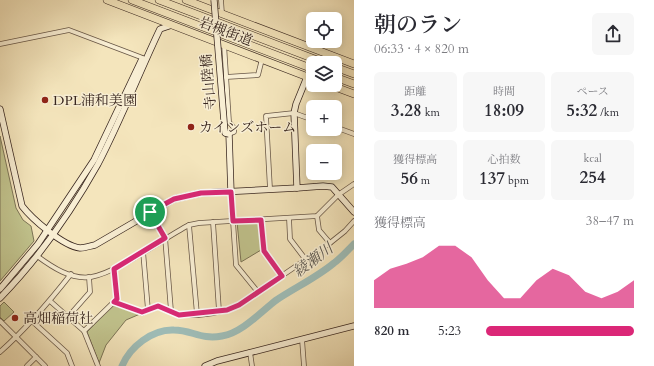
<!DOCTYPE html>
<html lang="ja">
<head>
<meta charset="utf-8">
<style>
	body { margin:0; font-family:Cardo,"Noto Serif JP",serif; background:#f7f7f7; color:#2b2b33; height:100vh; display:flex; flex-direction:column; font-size:15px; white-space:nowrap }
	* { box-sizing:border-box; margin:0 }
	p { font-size:13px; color:#7c7c81 }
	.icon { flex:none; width:22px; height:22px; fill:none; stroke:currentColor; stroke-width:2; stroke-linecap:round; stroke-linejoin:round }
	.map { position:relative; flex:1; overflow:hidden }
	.sheet { display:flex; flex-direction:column; background:#fff; width:300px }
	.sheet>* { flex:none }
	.fabs { position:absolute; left:306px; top:12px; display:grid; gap:8px }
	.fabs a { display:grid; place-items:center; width:36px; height:36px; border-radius:6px; background:#fff; box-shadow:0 2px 10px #0003; font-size:20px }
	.pin { position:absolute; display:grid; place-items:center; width:34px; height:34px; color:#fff; margin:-17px; border:2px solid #fff; border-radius:50%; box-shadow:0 1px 4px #0007 }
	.round { display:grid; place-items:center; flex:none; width:42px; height:42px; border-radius:6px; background:#f7f7f7 }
	.summary { display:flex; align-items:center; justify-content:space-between; height:68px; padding:0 20px }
	h1 { font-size:22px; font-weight:600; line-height:30px }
	.figures { display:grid; grid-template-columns:repeat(3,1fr); gap:6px; height:68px; padding:4px 20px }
	.figures div { display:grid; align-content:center; border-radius:6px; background:#f7f7f7; text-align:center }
	.figures b { font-size:17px; font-weight:600 }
	.figures small { font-size:11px; font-weight:400 }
	.figures p { font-size:11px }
	.chart { height:112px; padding:8px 20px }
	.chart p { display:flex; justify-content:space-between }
	.chart svg { width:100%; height:72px; margin-top:4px; fill:#db2777; opacity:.7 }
	ul { padding:0 20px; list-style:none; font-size:13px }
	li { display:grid; grid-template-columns:64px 48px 1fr; align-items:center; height:30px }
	li i { height:10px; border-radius:5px; background:#db2777 }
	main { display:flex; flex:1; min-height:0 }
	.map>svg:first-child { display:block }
	.green { fill:#c1c38d; stroke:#7c7456 }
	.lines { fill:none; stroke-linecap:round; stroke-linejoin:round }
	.river { stroke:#9ebdb8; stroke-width:7 }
	.street-casing { stroke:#675646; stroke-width:5.5 }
	.secondary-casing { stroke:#38261f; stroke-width:7 }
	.highway-casing { stroke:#38261f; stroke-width:8 }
	.street { stroke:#f8eed3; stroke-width:4 }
	.secondary { stroke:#f8eed3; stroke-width:5.5 }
	.highway { stroke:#f4e5bc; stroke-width:7 }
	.secondary-bridge-casing { stroke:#38261f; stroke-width:7; stroke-linecap:butt }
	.secondary-bridge { stroke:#f8eed3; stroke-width:5.5 }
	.route-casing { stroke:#fff; stroke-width:8 }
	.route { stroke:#db2777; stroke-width:5 }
	.poi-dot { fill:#8f2418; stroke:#f8eed3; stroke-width:1.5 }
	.labels { text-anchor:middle; stroke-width:3; stroke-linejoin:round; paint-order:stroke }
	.street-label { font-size:14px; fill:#38261f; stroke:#f8eed3 }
	.poi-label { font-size:14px; fill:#38261f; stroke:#f8eed3; text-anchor:start }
	.water-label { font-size:15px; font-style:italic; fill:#57534d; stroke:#f8eed3 }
</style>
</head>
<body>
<main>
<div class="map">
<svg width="354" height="366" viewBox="0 0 354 366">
	<rect width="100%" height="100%" fill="#f4e5bc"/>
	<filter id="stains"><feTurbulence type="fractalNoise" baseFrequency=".005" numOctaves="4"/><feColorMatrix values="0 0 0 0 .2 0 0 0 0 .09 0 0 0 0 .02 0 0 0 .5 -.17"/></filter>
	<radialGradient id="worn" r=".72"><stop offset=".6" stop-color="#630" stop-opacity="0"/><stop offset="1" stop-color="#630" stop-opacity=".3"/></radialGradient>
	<g class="green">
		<path d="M0,136L16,208L23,220L31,226L34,241L0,281Z"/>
		<path d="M237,222H259L261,250L241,262Z"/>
		<path d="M4,302L14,312L4,321L0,317V306Z"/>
		<path d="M112,305L140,314L126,320L106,345L99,363L87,332Z"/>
	</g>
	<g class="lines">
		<path class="river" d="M122,366C130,347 152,329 174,330C192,330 201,340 222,336C241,333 260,313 275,301C294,288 316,278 334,263C341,258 348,250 354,244"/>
		<g class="street-casing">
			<g id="street">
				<path d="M221,0L222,14"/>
				<path d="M0,44L69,30L143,58"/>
				<path d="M224,44L229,122L234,128V132L229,134"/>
				<path d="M226,77L258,75L262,59"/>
				<path d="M335,127L354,134"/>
				<path d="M270,189L266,116L294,113L313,120"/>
				<path d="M231,192L236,265L258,292"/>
				<path d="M150,212L165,237L171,311C190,320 221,313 239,305L330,243L345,231L354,221"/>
				<path d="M317,216L319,230L330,243"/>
				<path d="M289,218L290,239L306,260"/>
				<path d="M261,220L264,251L283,276"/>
				<path d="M213,222L219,311"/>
				<path d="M189,225L197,314"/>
				<path d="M143,251L148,310L158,306L171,311"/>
				<path d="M37,256C52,267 71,280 91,277C119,272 162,239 189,225L199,223L317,216L338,195L354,184"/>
				<path d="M50,301L84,331L98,366"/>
				<path d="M114,302L142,313L148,310"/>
				<path d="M68,317L90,292L89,277"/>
				<path d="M0,321L45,366"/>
				<path d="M32,321L67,353L72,366"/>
				<path d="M84,331L117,299L114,269"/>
				<path d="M302,339L304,366"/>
				<path d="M0,352C26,329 49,302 71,274"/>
				<path d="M250,352L252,366"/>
				<path d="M27,366L36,357"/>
			</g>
		</g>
		<g class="secondary-casing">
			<g id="secondary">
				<path d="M0,109L22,206C32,219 63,246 80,248C85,248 90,246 95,245L174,199L201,193L297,188L294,113L296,104L307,77"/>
				<path d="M229,134L231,192"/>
				<path d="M297,188L323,186L332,187L354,212"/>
				<path d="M0,289L38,244L94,160L142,59"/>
				<path d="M0,298C39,258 71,212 98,164C121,120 139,73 160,29L172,25"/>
				<path d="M205,366L217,361L354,326"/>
			</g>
		</g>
		<g class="highway-casing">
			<g id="highway">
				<path d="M107,0L313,79"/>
				<path d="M132,0L313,69"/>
				<path d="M159,0L325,63"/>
				<path d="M186,0L354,64"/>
				<path d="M335,67L354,74"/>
				<path d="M335,77L354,84"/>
				<path d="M330,85L354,94"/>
			</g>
		</g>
		<use href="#street" class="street"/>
		<use href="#secondary" class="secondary"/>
		<use href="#highway" class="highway"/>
		<g class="secondary-bridge-casing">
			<path id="secondary-bridge" d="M214,0L225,133L229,134"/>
		</g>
		<use href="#secondary-bridge" class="secondary-bridge"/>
	</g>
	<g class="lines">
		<g class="route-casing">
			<path id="route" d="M231,192L233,221L261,220L264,251L282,276L239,305L227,310L179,315L158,306L142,312L114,302L117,299L114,269L165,238L150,212L174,199L201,193Z"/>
		</g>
		<use href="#route" class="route"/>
	</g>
	<g class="poi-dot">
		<circle cx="45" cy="100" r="4"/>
		<circle cx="191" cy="127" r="4"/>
		<circle cx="15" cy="318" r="4"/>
	</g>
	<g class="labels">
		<g class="street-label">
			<text transform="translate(226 31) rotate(21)" y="5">岩槻街道</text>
			<text transform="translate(208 82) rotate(-95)" y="5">寺山陸橋</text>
		</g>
		<g class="poi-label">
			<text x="53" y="105">DPL浦和美園</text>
			<text x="199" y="132">カインズホーム</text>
			<text x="23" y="323">高畑稲荷社</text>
		</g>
		<g class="water-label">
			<text transform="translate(313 260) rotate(-37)" y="5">綾瀬川</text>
		</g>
	</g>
	<rect width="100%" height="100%" filter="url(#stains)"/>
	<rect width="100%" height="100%" fill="url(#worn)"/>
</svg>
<div class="fabs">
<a><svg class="icon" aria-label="locate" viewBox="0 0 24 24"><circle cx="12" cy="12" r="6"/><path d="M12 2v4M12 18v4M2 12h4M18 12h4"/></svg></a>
<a><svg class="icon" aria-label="layers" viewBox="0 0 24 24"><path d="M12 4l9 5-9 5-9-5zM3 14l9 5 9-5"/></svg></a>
<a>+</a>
<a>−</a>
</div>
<div class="pin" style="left:150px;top:212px;background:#1e9e55"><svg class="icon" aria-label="arrive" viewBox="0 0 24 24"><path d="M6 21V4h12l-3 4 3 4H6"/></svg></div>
</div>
<section class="sheet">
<div class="summary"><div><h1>朝のラン</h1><p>06:33 · 4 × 820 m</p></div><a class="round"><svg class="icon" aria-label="share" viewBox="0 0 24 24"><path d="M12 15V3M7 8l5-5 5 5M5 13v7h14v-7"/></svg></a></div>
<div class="figures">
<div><p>距離</p><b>3.28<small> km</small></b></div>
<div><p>時間</p><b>18:09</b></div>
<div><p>ペース</p><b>5:32<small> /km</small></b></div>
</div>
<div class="figures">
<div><p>獲得標高</p><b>56<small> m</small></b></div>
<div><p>心拍数</p><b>137<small> bpm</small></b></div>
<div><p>kcal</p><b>254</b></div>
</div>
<div class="chart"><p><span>獲得標高</span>38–47 m</p>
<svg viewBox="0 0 160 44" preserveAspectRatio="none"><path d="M0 44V27L10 20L20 17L30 13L40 6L50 6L60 13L70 27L80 38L90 38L100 27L110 20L120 24L130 34L140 38L150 34L160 27V44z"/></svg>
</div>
<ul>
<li><b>820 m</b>5:23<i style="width:100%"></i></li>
</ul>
</section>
</main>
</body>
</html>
